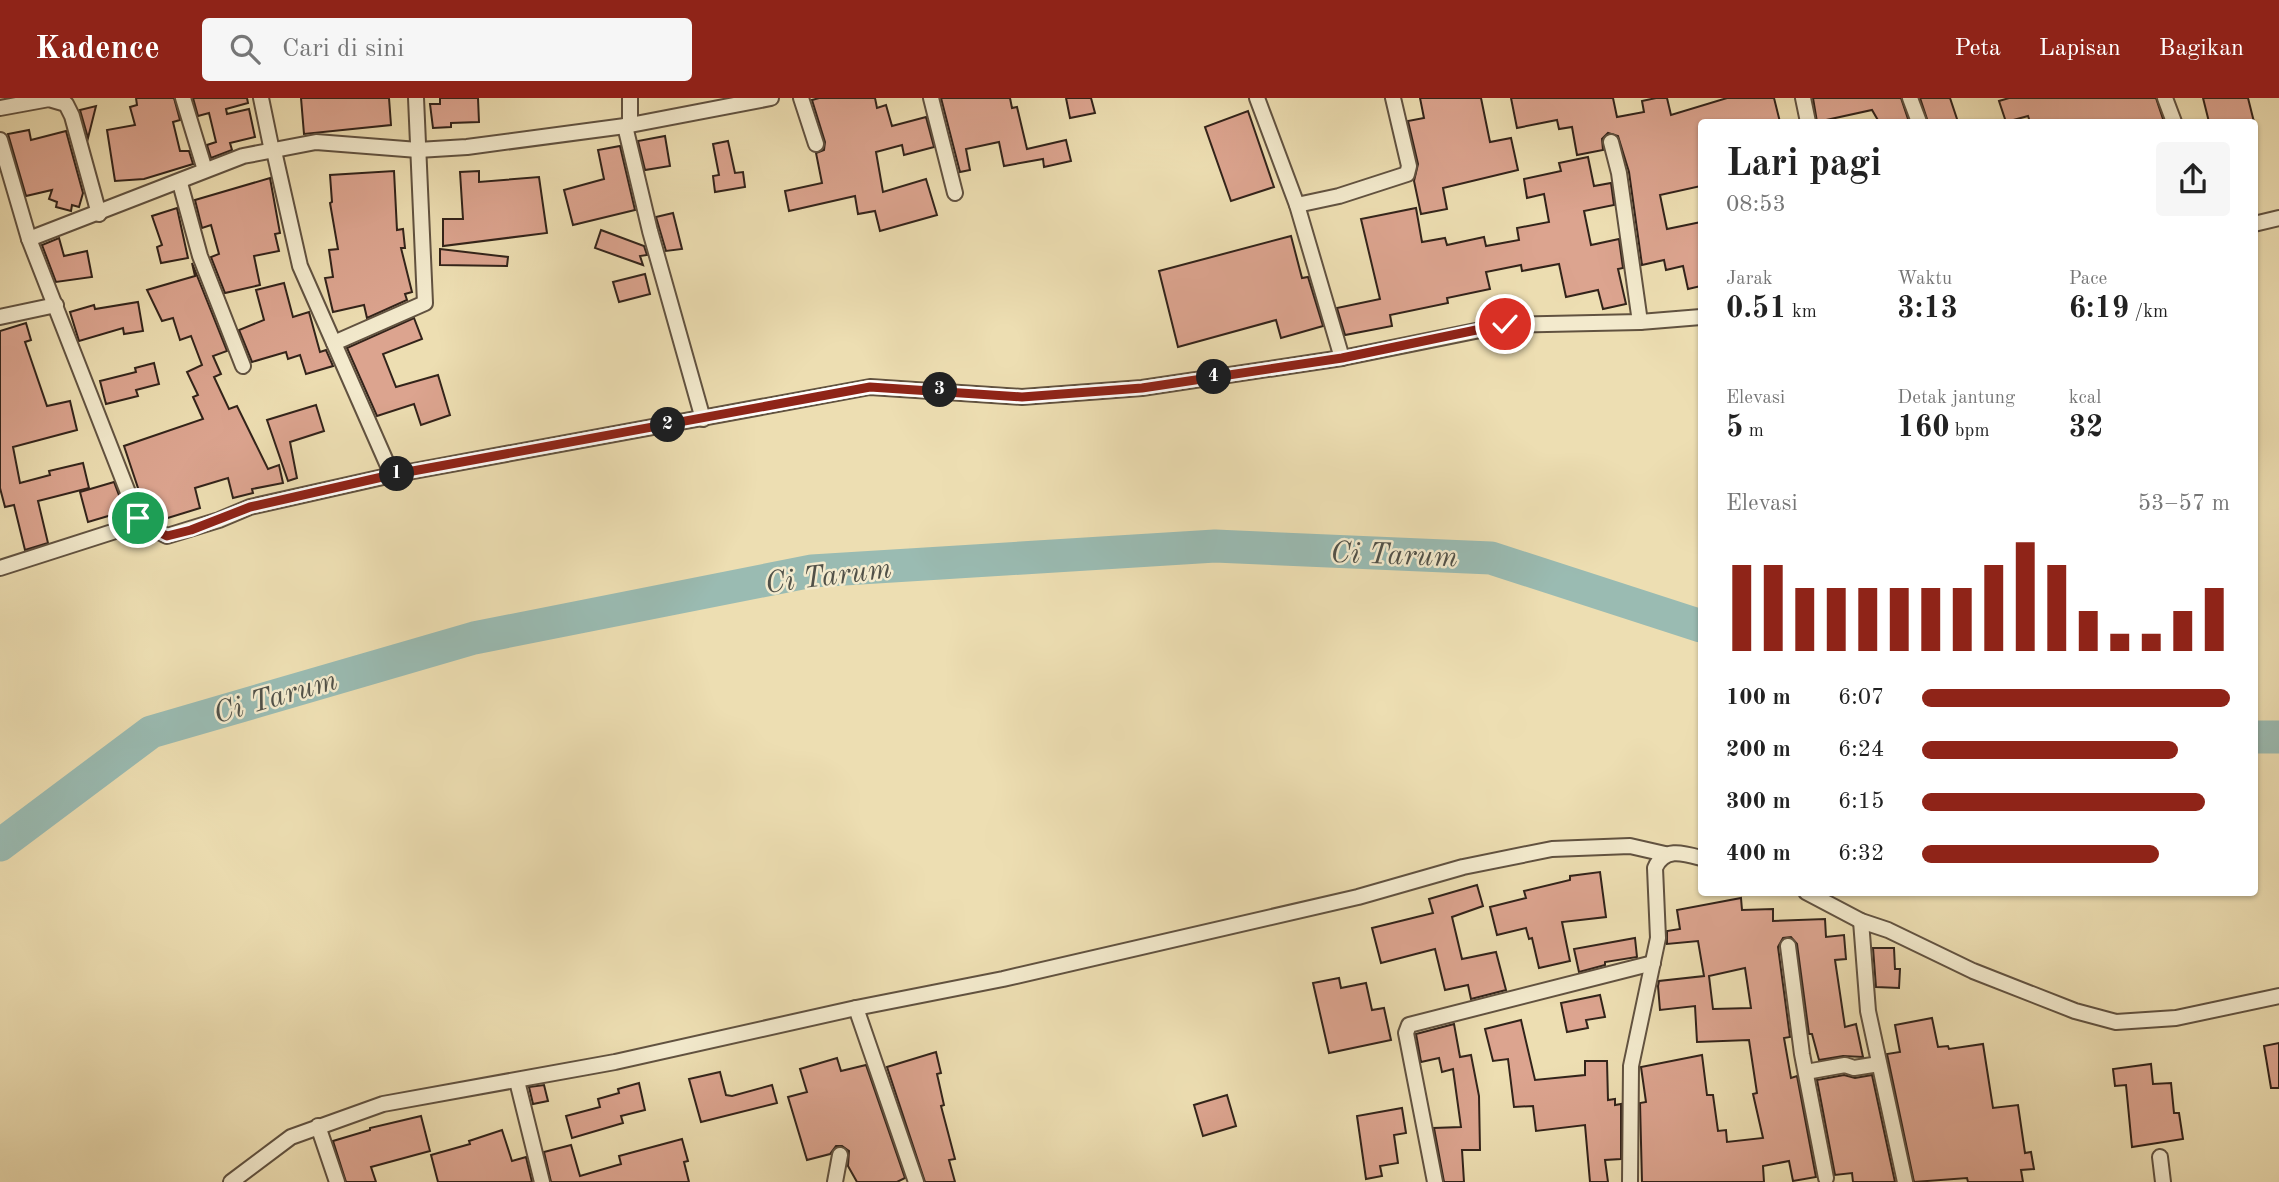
<!DOCTYPE html>
<html lang="id">
<head>
<meta charset="utf-8">
<style>
	body { margin:0; font-family:"Old Standard TT",serif; background:#f6f6f6; color:#222; height:100vh; display:flex; flex-direction:column; font-size:26px; white-space:nowrap }
	* { box-sizing:border-box; margin:0 }
	p { font-size:23px; color:#767676 }
	.icon { flex:none; width:38px; height:38px; fill:none; stroke:currentColor; stroke-width:2; stroke-linecap:round; stroke-linejoin:round }
	.map { position:relative; flex:1; overflow:hidden }
	.panel { position:absolute; left:1698px; top:21px; width:560px; height:777px; display:flex; flex-direction:column; background:#fff; border-radius:7px; box-shadow:0 2px 5px #0004 }
	.panel>* { flex:none }
	.pin { position:absolute; display:grid; place-items:center; width:60px; height:60px; color:#fff; margin:-30px; border:4px solid #fff; border-radius:50%; box-shadow:0 2px 7px #0007 }
	.km { position:absolute; width:35px; height:35px; margin:-18px; border-radius:50%; background:#222; color:#fff; font-size:19px; line-height:35px; text-align:center }
	.round { display:grid; place-items:center; flex:none; width:74px; height:74px; border-radius:7px; background:#f6f6f6 }
	.overview { display:flex; align-items:center; justify-content:space-between; height:119px; padding:0 28px }
	h1 { font-size:38px; font-weight:600; line-height:52px }
	.metrics { display:grid; grid-template-columns:repeat(3,1fr); gap:10px; height:119px; padding:7px 28px }
	.metrics div { display:grid; align-content:center }
	.metrics b { font-size:30px; font-weight:600 }
	.metrics small { font-size:19px; font-weight:400 }
	.metrics p { font-size:19px }
	.chart { height:196px; padding:14px 28px }
	.chart p { display:flex; justify-content:space-between }
	.chart svg { width:100%; height:126px; margin-top:7px; stroke:#8f2418; stroke-width:6 }
	ul { padding:0 28px; list-style:none; font-size:23px }
	li { display:grid; grid-template-columns:112px 84px 1fr; align-items:center; height:52px }
	li i { height:18px; border-radius:9px; background:#8f2418 }
	header { display:flex; align-items:center; gap:42px; box-sizing:border-box; height:98px; padding:0 35px; background:#8f2418; color:#fff }
	header strong { font-size:33px }
	nav { display:flex; gap:38px; margin-inline-start:auto; font-size:24px }
	.search { width:490px; height:63px; background:#f6f6f6; display:flex; align-items:center; gap:18px; box-sizing:border-box; padding:0 24px; border-radius:7px; color:#767676; font-size:26px }
	.map>svg:first-child { display:block }
	.lines { fill:none; stroke-linecap:round; stroke-linejoin:round }
	.river { stroke:#9abbb2; stroke-width:33 }
	.building { fill:#dca48f; stroke:#32231a; stroke-width:2; fill-rule:evenodd }
	.street-casing { stroke:#615240; stroke-width:18 }
	.street { stroke:#f3eacd; stroke-width:14 }
	.route-casing { stroke:#fff; stroke-width:14 }
	.route { stroke:#8f2418; stroke-width:9 }
	.labels { text-anchor:middle; stroke-width:5; stroke-linejoin:round; paint-order:stroke }
	.water-label { font-size:30px; font-style:italic; fill:#515148; stroke:#f3eacd }
</style>
</head>
<body>
<header>
<strong>Kadence</strong>
<div class="search"><svg class="icon" aria-label="search" viewBox="0 0 24 24"><circle cx="10" cy="10" r="6"/><path d="M15 15l6 6"/></svg>Cari di sini</div>
<nav><a>Peta</a><a>Lapisan</a><a>Bagikan</a></nav>
</header>
<div class="map">
<svg width="2279" height="1084" viewBox="0 0 2279 1084">
	<rect width="100%" height="100%" fill="#eddeb2"/>
	<filter id="stains"><feTurbulence type="fractalNoise" baseFrequency=".00286" numOctaves="4"/><feColorMatrix values="0 0 0 0 .2 0 0 0 0 .09 0 0 0 0 .02 0 0 0 .5 -.17"/></filter>
	<radialGradient id="worn" r=".72"><stop offset=".6" stop-color="#630" stop-opacity="0"/><stop offset="1" stop-color="#630" stop-opacity=".3"/></radialGradient>
	<g class="lines">
		<g class="river">
			<path d="M2254,639H2279"/>
			<path d="M0,747L151,634L474,540L812,473L1215,448L1491,460L1701,528"/>
		</g>
	</g>
	<g class="building">
		<path d="M136,0H174L180,22L173,24L180,53H189L193,66L144,81L115,83L107,32L135,27L130,9L137,7Z"/>
		<path d="M193,0H247L248,5L226,11L227,16L249,11L255,39L230,45L232,52L211,60L207,47L216,44L209,15L198,18Z"/>
		<path d="M301,0H389L391,27L304,36Z"/>
		<path d="M440,0H478L479,24L451,25V29L433,30L430,6H440Z"/>
		<path d="M819,0H875L877,10L886,7L892,28L926,19L934,49L904,57L902,47L876,54L883,94L926,81L937,117L880,133L875,113L858,116L855,98L789,113L785,93L822,85L816,55L824,52L825,44L812,2Z"/>
		<path d="M941,0H1010L1012,10L1017,9L1027,51L1066,42L1071,63L1044,69L1043,61L1004,68L999,44L966,51L970,72L960,74Z"/>
		<path d="M1066,0H1091L1095,15L1070,20Z"/>
		<path d="M1420,0H1481L1490,44L1511,40L1518,72L1443,90L1447,111L1421,116L1414,83L1418,66L1408,23L1424,20Z"/>
		<path d="M1511,0H1613L1617,19L1644,14L1642,3L1656,0H1667L1671,17L1727,0H1774L1780,24H1701V88L1660,97L1667,131L1701,124V188L1688,191L1683,168L1666,172L1664,162L1642,167L1629,74L1618,38L1608,35L1602,41L1603,52L1577,57L1572,29L1559,31L1557,22L1517,30Z"/>
		<path d="M1813,0H1901L1909,24H1879L1872,12L1817,24Z"/>
		<path d="M1920,0H1950L1958,24H1928Z"/>
		<path d="M2009,0H2156L2164,24H2030L2028,18L2006,24L1999,3Z"/>
		<path d="M2203,0H2248L2254,24H2209Z"/>
		<path d="M96,8L88,40L80,12Z"/>
		<path d="M1248,13L1274,89L1231,103L1205,29Z"/>
		<path d="M29,32L31,42L66,33L83,95L79,109L72,107L71,113L56,109L57,104L49,101L52,92L26,98L8,36Z"/>
		<path d="M665,38L670,68L645,72L638,43Z"/>
		<path d="M728,43L735,75L743,74L745,89L715,94L713,78L719,77L713,46Z"/>
		<path d="M620,48L635,112L573,127L564,92L604,81L598,52Z"/>
		<path d="M1588,59L1594,88L1611,85L1614,107L1584,113L1591,147L1619,141L1623,170L1618,171L1626,206L1603,211L1598,192L1566,199L1559,166L1522,173L1521,167L1486,174L1490,191L1447,200L1448,205L1390,217L1392,228L1345,237L1337,210L1380,201L1361,121L1416,110L1422,144L1445,140L1447,147L1484,139L1486,148L1519,142L1517,130L1549,124L1544,96L1527,100L1524,81L1561,73L1559,65Z"/>
		<path d="M394,73L397,132L403,131L405,150H401L412,194L405,196L407,202L367,220L364,207L333,214L325,180L333,179L329,152L338,151L330,105L332,104L330,77Z"/>
		<path d="M479,73V84L539,79L547,135L443,148V121H463L460,74Z"/>
		<path d="M270,80L280,135L275,136L279,153L254,158L260,187L225,195L211,159L219,156L211,127L202,130L195,102Z"/>
		<path d="M177,110L188,160L161,165L157,149L162,147L152,118Z"/>
		<path d="M673,115L682,151L666,153L656,119Z"/>
		<path d="M601,132L644,148L647,157L640,158L643,167L595,150Z"/>
		<path d="M1291,138L1302,180L1308,179L1323,228L1281,240L1276,222L1178,249L1159,173Z"/>
		<path d="M59,140L64,158L87,153L92,179L56,184L42,147Z"/>
		<path d="M440,151L508,159L507,168L440,167Z"/>
		<path d="M192,165L227,253L213,258L221,276L214,279L229,311L237,308L268,371L279,367L283,385L252,391L253,395L233,400L228,380L195,390L200,410L158,423L155,414L147,417L124,348L203,321L193,299L198,297L187,274L202,267L191,238L180,242L173,220L162,223L147,192L195,178Z"/>
		<path d="M645,176L650,196L619,204L613,184Z"/>
		<path d="M284,185L293,219L309,214L320,254L326,252L333,268L306,276L300,257L288,261L286,254L252,264L239,232L264,222L256,192Z"/>
		<path d="M138,204L143,233L124,236L123,230L79,243L70,214L94,207L95,211Z"/>
		<path d="M414,220L422,241L383,256L396,289L438,277L450,317L421,327L414,306L377,318L347,250Z"/>
		<path d="M26,225L31,242L25,244L47,308L70,303L77,332L13,349L20,385L50,377L49,373L83,365L89,390L38,403L48,445L25,452L14,407L5,409L0,390V233Z"/>
		<path d="M154,265L159,286L136,292L138,298L106,306L100,283L136,274L135,270Z"/>
		<path d="M316,307L324,333L290,344L297,380L288,383L267,322Z"/>
		<path d="M114,384L125,413L88,424L80,394Z"/>
		<path d="M1600,774L1606,819L1562,824L1570,863L1539,870L1532,840L1529,841L1526,830L1497,837L1490,809L1526,800L1524,793L1570,782V778Z"/>
		<path d="M1477,787L1483,808L1452,819L1462,861L1496,854L1506,892L1471,901L1468,887L1445,892L1435,851L1381,865L1372,830L1433,815L1429,801Z"/>
		<path d="M1741,800L1742,812L1773,811V823L1825,821L1826,839L1844,837L1846,861L1835,862L1845,929L1856,926L1863,959L1843,958L1819,962L1812,936H1809L1797,846L1791,839L1783,840L1778,849L1790,939L1784,940L1791,980L1797,978L1816,1079L1793,1083L1789,1063L1763,1068L1764,1084H1642L1640,1005L1646,1004L1641,969L1702,957L1707,997H1713L1718,1033L1726,1032L1727,1044L1763,1040L1753,996L1757,995L1749,942L1697,944L1695,908L1660,912L1658,888L1659,883L1704,878L1698,843L1667,846V833L1680,831L1677,812ZM1745,870L1751,910L1713,911L1709,878Z"/>
		<path d="M1635,840L1637,859L1605,864V867L1579,874L1574,851Z"/>
		<path d="M1873,850H1894L1895,871H1900L1899,890L1876,889Z"/>
		<path d="M1339,880L1341,890L1366,885L1372,912L1384,910L1391,942L1329,955L1313,885Z"/>
		<path d="M1600,897L1605,919L1586,922L1588,930L1567,934L1561,905Z"/>
		<path d="M1932,920L1938,949L1948,948L1949,951L1983,946L1993,1010L2018,1007L2025,1055L2031,1054L2034,1071L2021,1072L2023,1084H1968L1967,1080L1914,1084L1887,956L1900,954L1895,927Z"/>
		<path d="M1521,922L1535,982L1585,977V963H1607L1608,1002L1615,1001V1007L1621,1006V1061L1605,1062L1608,1084H1590L1585,1027L1536,1033L1533,1008L1514,1009L1508,961L1493,963L1485,931Z"/>
		<path d="M1454,926L1460,959L1471,957L1479,998L1480,1052H1462L1464,1084H1444L1434,1030L1461,1029L1453,971L1442,974L1439,960L1421,964L1416,936Z"/>
		<path d="M2279,945V990H2271L2264,948Z"/>
		<path d="M936,954L941,975L937,976L944,1007L941,1008L955,1061L949,1062L955,1084H925L887,969Z"/>
		<path d="M837,960L841,973L866,967L905,1080L897,1084H857L848,1068L849,1053L842,1048H836L830,1056L807,1062L788,999L807,994L800,971Z"/>
		<path d="M2151,966L2153,986L2171,985L2174,1015H2179L2183,1041L2132,1049L2126,987L2115,988L2113,971Z"/>
		<path d="M720,974L726,997L732,998L772,987L777,1005L701,1024L689,981Z"/>
		<path d="M1844,977L1855,980L1872,977L1895,1084H1853L1852,1075L1835,1077L1817,982Z"/>
		<path d="M639,985L645,1012L621,1018L623,1025L572,1040L566,1018L600,1009L598,1001L619,995L618,991Z"/>
		<path d="M544,987L548,1003L533,1006L529,989Z"/>
		<path d="M1227,997L1236,1028L1203,1038L1194,1007Z"/>
		<path d="M1402,1010L1406,1035L1394,1037L1398,1065L1380,1068L1382,1078L1366,1081L1357,1018Z"/>
		<path d="M421,1018L430,1053L371,1069L376,1084H346L333,1043L370,1032V1030Z"/>
		<path d="M502,1032L512,1063L526,1059L532,1084H438L431,1057L470,1046L469,1043Z"/>
		<path d="M682,1041L688,1063L684,1064L689,1084H551L544,1054L571,1047L580,1078L621,1066L619,1058Z"/>
	</g>
	<g class="lines">
		<g class="street-casing">
			<g id="street">
				<path d="M183,0L205,72"/>
				<path d="M261,0L272,53"/>
				<path d="M630,0V27"/>
				<path d="M801,0L816,46"/>
				<path d="M931,0L955,95"/>
				<path d="M1257,0L1297,107L1342,260"/>
				<path d="M1803,0L1808,24"/>
				<path d="M1910,0L1919,24"/>
				<path d="M2165,0L2174,24"/>
				<path d="M0,10L49,1L66,6L72,18L99,116"/>
				<path d="M625,28L650,133L703,321"/>
				<path d="M0,42L29,141L138,420L131,428L0,470"/>
				<path d="M1611,44L1619,75L1640,224"/>
				<path d="M274,53L300,168L392,377"/>
				<path d="M180,85L200,158L243,268"/>
				<path d="M1297,107L1339,98L1407,76L1409,68L1393,0"/>
				<path d="M2254,126L2279,120"/>
				<path d="M29,141L243,58L316,44L418,52L467,49L625,28L771,0"/>
				<path d="M0,219L56,207"/>
				<path d="M334,245L425,205L416,0"/>
				<path d="M137,423L167,438L219,422L250,409L392,377L870,289L1022,299L1142,290L1342,260L1505,227L1640,224L1701,219"/>
				<path d="M1806,794L1861,823L1888,832L1973,873L2075,913L2116,924L2176,920L2279,898"/>
				<path d="M1861,823L1868,913L1905,1084"/>
				<path d="M1788,848L1802,956L1826,1080"/>
				<path d="M856,910L916,1084"/>
				<path d="M1806,974L1845,967L1854,970L1879,966"/>
				<path d="M517,983L542,1084"/>
				<path d="M318,1028L337,1084"/>
				<path d="M2160,1059L2163,1084"/>
				<path d="M231,1084L291,1039L383,1006L615,964L856,910L1003,881L1358,799L1463,769L1552,751L1630,748L1665,756"/>
				<path d="M835,1084L840,1057"/>
				<path d="M1435,1084L1406,935L1409,927L1653,865"/>
				<path d="M1630,1084L1631,968L1658,840L1655,770C1664,749 1683,755 1701,760"/>
			</g>
		</g>
		<use href="#street" class="street"/>
	</g>
	<g class="lines">
		<g class="route-casing">
			<path id="route" d="M138,420L137,423L167,438L191,432L250,409L391,377L870,289L1022,299L1142,290L1342,260L1505,226"/>
		</g>
		<use href="#route" class="route"/>
	</g>
	<g class="labels">
		<g class="water-label">
			<text transform="translate(1394 456) rotate(2)" y="10">Ci Tarum</text>
			<text transform="translate(828 477) rotate(-7)" y="10">Ci Tarum</text>
			<text transform="translate(275 598) rotate(-16)" y="10">Ci Tarum</text>
		</g>
	</g>
	<rect width="100%" height="100%" filter="url(#stains)"/>
	<rect width="100%" height="100%" fill="url(#worn)"/>
</svg>
<div class="pin" style="left:138px;top:420px;background:#1e9e55"><svg class="icon" aria-label="arrive" viewBox="0 0 24 24"><path d="M6 21V4h12l-3 4 3 4H6"/></svg></div>
<div class="pin" style="left:1505px;top:226px;background:#d93025"><svg class="icon" aria-label="check" viewBox="0 0 24 24"><path d="M5 12l5 5 9-10"/></svg></div>
<b class="km" style="left:397px;top:376px">1</b>
<b class="km" style="left:668px;top:327px">2</b>
<b class="km" style="left:940px;top:292px">3</b>
<b class="km" style="left:1214px;top:279px">4</b>
<section class="panel">
<div class="overview"><div><h1>Lari pagi</h1><p>08:53</p></div><a class="round"><svg class="icon" aria-label="share" viewBox="0 0 24 24"><path d="M12 15V3M7 8l5-5 5 5M5 13v7h14v-7"/></svg></a></div>
<div class="metrics">
<div><p>Jarak</p><b>0.51<small> km</small></b></div>
<div><p>Waktu</p><b>3:13</b></div>
<div><p>Pace</p><b>6:19<small> /km</small></b></div>
</div>
<div class="metrics">
<div><p>Elevasi</p><b>5<small> m</small></b></div>
<div><p>Detak jantung</p><b>160<small> bpm</small></b></div>
<div><p>kcal</p><b>32</b></div>
</div>
<div class="chart"><p><span>Elevasi</span>53–57 m</p>
<svg viewBox="0 0 160 44" preserveAspectRatio="none"><path d="M5 44V14M15 44V14M25 44V22M35 44V22M45 44V22M55 44V22M65 44V22M75 44V22M85 44V14M95 44V6M105 44V14M115 44V30M125 44V38M135 44V38M145 44V30M155 44V22"/></svg>
</div>
<ul>
<li><b>100 m</b>6:07<i style="width:100%"></i></li>
<li><b>200 m</b>6:24<i style="width:83%"></i></li>
<li><b>300 m</b>6:15<i style="width:92%"></i></li>
<li><b>400 m</b>6:32<i style="width:77%"></i></li>
</ul>
</section>
</div>
</body>
</html>
